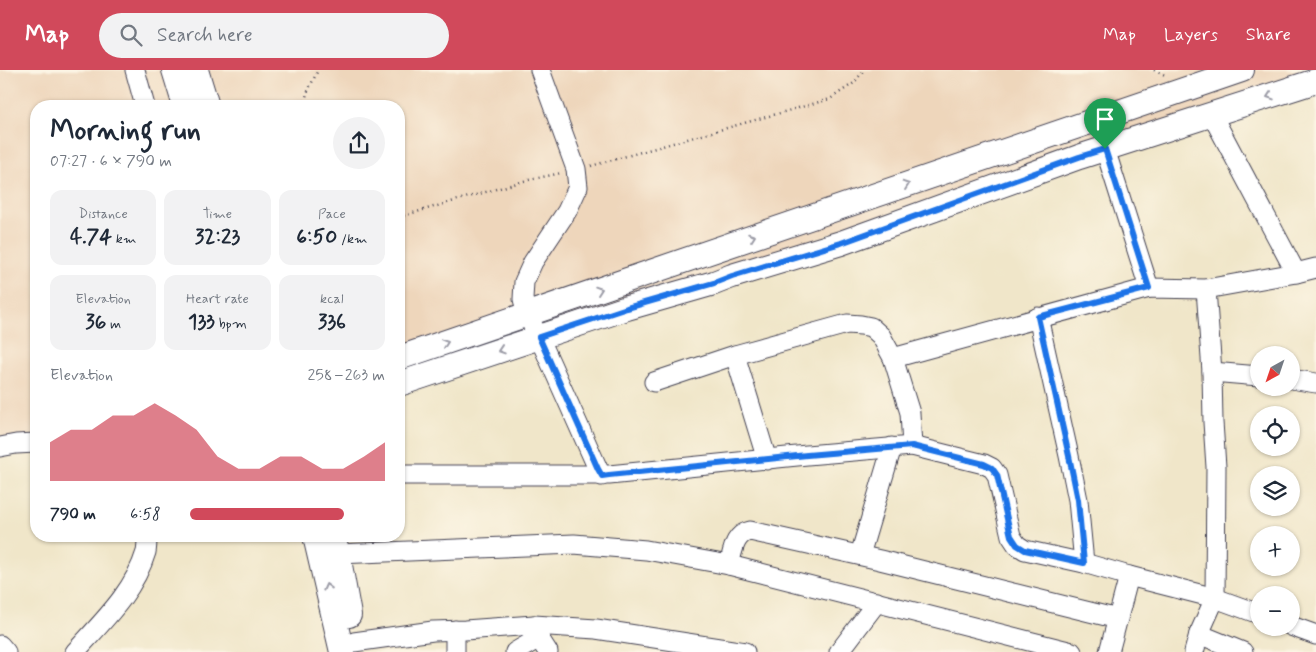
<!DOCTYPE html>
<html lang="en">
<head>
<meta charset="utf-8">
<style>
	body { margin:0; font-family:Mynerve,sans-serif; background:#f2f2f3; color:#1f2937; height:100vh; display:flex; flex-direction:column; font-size:19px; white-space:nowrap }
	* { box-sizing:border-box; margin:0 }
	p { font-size:16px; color:#747a83 }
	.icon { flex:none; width:28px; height:28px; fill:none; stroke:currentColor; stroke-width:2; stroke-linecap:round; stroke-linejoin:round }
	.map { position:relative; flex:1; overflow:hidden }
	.side { position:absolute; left:30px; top:30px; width:375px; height:442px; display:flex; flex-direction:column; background:#fff; border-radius:20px; box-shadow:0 1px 4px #0004 }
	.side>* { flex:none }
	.needle { width:32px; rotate:220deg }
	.controls { position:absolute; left:1250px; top:276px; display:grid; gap:10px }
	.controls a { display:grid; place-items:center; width:50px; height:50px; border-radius:50%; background:#fff; box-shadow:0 1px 4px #0004; font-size:25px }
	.pin { position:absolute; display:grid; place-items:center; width:42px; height:42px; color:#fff; margin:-51px -21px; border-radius:50% 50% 50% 0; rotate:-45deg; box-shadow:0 0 5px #0007 }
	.pin .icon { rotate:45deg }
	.round { display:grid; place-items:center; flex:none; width:52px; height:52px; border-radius:26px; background:#f2f2f3 }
	.headline { display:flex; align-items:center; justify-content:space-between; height:85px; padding:0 20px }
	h1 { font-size:28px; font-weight:700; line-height:38px }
	.figures { display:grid; grid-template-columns:repeat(3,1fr); gap:8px; height:85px; padding:5px 20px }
	.figures div { display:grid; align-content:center; border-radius:12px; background:#f2f2f3; text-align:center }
	.figures b { font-size:21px; font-weight:700 }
	.figures small { font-size:14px; font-weight:400 }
	.figures p { font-size:14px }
	.chart { height:140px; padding:10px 20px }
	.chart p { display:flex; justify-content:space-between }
	.chart svg { width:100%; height:90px; margin-top:5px; fill:#d1495b; opacity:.7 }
	ul { padding:0 20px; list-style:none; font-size:16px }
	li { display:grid; grid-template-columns:80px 60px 1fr; align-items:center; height:38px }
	li i { height:12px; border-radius:6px; background:#d1495b }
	header { display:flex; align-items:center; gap:30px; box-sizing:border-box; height:70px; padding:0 25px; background:#d1495b; color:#fff }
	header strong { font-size:24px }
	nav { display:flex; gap:28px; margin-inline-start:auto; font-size:18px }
	.search { width:350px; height:45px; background:#f2f2f3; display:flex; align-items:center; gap:12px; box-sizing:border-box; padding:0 18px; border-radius:28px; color:#747a83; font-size:19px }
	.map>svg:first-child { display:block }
	.built { fill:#eed6bb }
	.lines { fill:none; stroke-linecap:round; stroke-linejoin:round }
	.minor-casing { stroke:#413f50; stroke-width:21 }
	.major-casing { stroke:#413f50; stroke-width:26 }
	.path { stroke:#413f50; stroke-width:2.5; stroke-dasharray:1 4; stroke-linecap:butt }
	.minor { stroke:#fff; stroke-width:19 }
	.major { stroke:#fff; stroke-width:24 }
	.oneway { stroke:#9c9ca7 }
	.route-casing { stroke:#fff; stroke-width:10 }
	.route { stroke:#1a73e8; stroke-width:6 }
</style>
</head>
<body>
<header>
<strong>Map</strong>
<div class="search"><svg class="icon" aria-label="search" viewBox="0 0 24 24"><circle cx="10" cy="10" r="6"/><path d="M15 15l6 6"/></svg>Search here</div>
<nav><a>Map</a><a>Layers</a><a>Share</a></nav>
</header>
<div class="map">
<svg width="1316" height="582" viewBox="0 0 1316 582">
	<rect width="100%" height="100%" fill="#fcf5e5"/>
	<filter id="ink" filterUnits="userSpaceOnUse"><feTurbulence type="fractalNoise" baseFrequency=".02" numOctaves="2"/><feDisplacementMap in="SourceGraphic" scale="10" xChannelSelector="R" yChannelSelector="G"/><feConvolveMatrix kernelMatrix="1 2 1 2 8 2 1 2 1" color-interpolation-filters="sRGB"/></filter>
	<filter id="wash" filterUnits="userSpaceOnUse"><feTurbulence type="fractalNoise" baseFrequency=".0096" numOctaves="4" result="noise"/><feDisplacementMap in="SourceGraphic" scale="20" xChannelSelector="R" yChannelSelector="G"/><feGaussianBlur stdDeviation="1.12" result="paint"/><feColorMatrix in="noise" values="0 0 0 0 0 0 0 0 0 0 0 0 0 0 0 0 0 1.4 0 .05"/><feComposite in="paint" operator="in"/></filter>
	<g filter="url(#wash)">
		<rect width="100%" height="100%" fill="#f0e6c9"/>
		<g class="built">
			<path d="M0,0H175L185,36H36V373L0,377Z"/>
			<path d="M196,0H1316L399,310V36H207Z"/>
		</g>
	</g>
	<g filter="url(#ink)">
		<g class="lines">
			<g class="minor-casing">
				<g id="minor">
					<path d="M135,0L145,36"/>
					<path d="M540,0L576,99L578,117L567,141L533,192L524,212L523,229L527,245L539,267L598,399L602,406"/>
					<path d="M1212,45L1296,203"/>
					<path d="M1105,79L1149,218"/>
					<path d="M1038,247L1069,386L1078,430L1084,493"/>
					<path d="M735,285L767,390"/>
					<path d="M893,288L1149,218L1206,219L1296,203L1316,198"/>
					<path d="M1212,302L1259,306"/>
					<path d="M1291,309L1316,313"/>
					<path d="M654,312L735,285L847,254L861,255L871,257L881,266L893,288L910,343L912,376"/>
					<path d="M0,377L16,374L36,373"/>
					<path d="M399,405H609L807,385L912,376L984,394L992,398L997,405L1011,466L1017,475L1025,480L1084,493L1129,506L1215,528L1259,544"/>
					<path d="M338,484L574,474L646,480L729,495L1072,582"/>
					<path d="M860,485L892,377"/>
					<path d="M729,495C733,481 734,464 750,461L880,490L1118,549"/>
					<path d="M534,555L539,568L548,582"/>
					<path d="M1291,556L1316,565"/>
					<path d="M455,560V582"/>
					<path d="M1199,564L1243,582"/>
					<path d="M354,572L433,561L465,560L534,555L596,559L745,582"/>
					<path d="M0,575L6,582"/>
					<path d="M75,582C102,552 134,522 146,482C147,477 147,471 147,466"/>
					<path d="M515,582L539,568"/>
					<path d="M839,582L877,532"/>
					<path d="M1109,582L1129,506"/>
					<path d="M1194,582L1199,564L1215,528L1216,397L1213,352L1212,302L1206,219"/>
				</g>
			</g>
			<g class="major-casing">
				<g id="major">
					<path d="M174,0L185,36"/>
					<path d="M196,0L207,36"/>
					<path d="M399,288L1242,0"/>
					<path d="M399,314L627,238L714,213L732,206L841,173L1079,87L1316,11"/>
					<path d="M315,466L342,582"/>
					<path d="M333,466L338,484L349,545"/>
				</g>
			</g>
			<g class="path">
				<path d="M1154,0L1165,5"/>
				<path d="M304,36L307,23L318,0"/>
				<path d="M591,96L830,29L854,13L864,0"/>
				<path d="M399,147L524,111L561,103"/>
			</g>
			<use href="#minor" class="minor"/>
			<use href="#major" class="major"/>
		</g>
		<defs><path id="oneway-chevron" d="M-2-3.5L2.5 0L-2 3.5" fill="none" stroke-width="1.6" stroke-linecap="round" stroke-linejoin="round" transform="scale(1.25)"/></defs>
		<g class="oneway">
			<use href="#oneway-chevron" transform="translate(1270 26) rotate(162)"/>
			<use href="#oneway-chevron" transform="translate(906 115) rotate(-19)"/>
			<use href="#oneway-chevron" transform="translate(752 167) rotate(-19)"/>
			<use href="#oneway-chevron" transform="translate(599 220) rotate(-19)"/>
			<use href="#oneway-chevron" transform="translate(445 273) rotate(-19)"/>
			<use href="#oneway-chevron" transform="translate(501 280) rotate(162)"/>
			<use href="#oneway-chevron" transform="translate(327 517) rotate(-104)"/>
		</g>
	</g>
	<g class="lines" filter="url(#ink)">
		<g class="route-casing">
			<path id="route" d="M1105,79L1149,218L1038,247L1069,386L1078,430L1084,493L1025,480L1017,475L1011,466L997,405L992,398L984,394L912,376L807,385L609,405L602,406L598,399L539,267L627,238L714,213L732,206L841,173L1079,87Z"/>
		</g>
		<use href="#route" class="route"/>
	</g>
</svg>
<div class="controls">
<a><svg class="needle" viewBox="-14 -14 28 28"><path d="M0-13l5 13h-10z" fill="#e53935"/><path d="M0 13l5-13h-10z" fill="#747a83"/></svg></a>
<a><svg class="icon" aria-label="locate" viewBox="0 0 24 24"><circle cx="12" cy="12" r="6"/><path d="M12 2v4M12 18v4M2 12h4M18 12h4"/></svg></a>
<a><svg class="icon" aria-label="layers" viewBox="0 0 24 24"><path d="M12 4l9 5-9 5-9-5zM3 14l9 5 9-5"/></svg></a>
<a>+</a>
<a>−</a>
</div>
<div class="pin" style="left:1105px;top:79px;background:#1e9e55"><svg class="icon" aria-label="arrive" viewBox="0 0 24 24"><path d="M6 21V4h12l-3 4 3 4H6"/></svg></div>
<section class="side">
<div class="headline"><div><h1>Morning run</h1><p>07:27 · 6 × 790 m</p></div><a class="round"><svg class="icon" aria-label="share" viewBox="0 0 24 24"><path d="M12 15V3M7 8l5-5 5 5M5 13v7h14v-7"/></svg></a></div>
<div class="figures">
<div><p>Distance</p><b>4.74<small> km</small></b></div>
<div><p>Time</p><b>32:23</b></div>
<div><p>Pace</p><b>6:50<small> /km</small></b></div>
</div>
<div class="figures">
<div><p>Elevation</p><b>36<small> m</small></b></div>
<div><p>Heart rate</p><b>133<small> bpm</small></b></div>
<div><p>kcal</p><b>336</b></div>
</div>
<div class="chart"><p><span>Elevation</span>258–263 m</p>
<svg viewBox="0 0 160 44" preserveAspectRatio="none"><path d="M0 44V25L10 19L20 19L30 12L40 12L50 6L60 12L70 19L80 32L90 38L100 38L110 32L120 32L130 38L140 38L150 32L160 25V44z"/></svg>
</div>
<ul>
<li><b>790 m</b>6:58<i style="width:79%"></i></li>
</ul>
</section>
</div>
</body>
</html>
